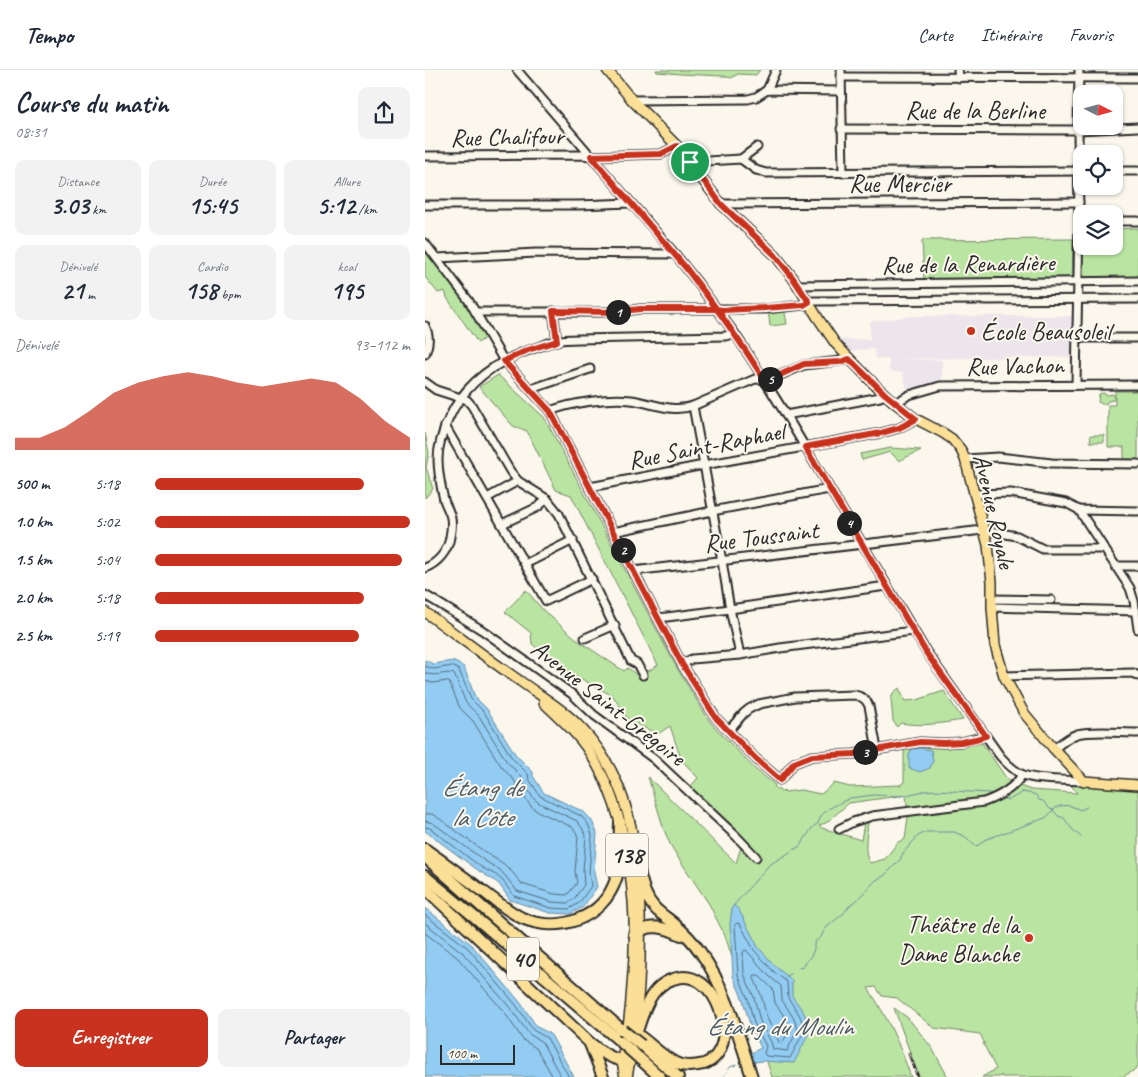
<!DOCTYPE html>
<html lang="fr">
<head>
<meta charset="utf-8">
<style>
	body { margin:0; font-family:Caveat,sans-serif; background:#f2f2f3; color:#1f2937; height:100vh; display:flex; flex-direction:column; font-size:19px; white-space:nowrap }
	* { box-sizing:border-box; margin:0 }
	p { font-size:16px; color:#747a83 }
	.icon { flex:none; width:28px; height:28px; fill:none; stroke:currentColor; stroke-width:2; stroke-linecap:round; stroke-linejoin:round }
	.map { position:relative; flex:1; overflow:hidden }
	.drawer { display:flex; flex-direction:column; background:#fff; width:425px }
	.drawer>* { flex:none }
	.needle { width:32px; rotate:96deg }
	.buttons { position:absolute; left:648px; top:15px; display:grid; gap:10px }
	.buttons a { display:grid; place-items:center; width:50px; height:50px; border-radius:10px; background:#fff; box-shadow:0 1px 4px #0004; font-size:25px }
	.scale { position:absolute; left:15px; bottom:12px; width:75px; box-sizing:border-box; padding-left:5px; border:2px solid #2b2b2b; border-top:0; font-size:14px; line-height:18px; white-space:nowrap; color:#2b2b2b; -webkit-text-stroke:4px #fbf7ec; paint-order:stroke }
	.pin { position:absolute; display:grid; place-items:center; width:42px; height:42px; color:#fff; margin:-21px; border:2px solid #fff; border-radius:50%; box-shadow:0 1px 5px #0007 }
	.km { position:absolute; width:25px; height:25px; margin:-12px; border-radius:50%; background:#222; color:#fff; font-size:14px; line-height:25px; text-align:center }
	.round { display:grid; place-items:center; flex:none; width:52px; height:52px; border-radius:10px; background:#f2f2f3 }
	.headline { display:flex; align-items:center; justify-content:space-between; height:85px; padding:0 15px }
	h1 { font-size:28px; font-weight:600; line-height:38px }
	.metrics { display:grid; grid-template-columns:repeat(3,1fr); gap:8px; height:85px; padding:5px 15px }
	.metrics div { display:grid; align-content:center; border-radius:10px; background:#f2f2f3; text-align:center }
	.metrics b { font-size:25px; font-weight:600 }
	.metrics small { font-size:14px; font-weight:400 }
	.metrics p { font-size:14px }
	.chart { height:140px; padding:10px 15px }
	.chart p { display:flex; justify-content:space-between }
	.chart svg { width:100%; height:90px; margin-top:5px; fill:#c8321e; opacity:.7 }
	.cta { display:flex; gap:10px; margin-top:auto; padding:10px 15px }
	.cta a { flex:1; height:58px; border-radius:10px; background:#c8321e; color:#fff; font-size:20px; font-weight:600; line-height:58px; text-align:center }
	.cta a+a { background:#f2f2f3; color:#1f2937 }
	ul { padding:0 15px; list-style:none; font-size:16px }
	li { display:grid; grid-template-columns:80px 60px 1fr; align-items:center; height:38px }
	li i { height:12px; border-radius:6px; background:#c8321e }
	header { display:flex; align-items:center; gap:30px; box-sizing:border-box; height:70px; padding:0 25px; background:#fff; border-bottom:1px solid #e0e1e3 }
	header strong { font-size:24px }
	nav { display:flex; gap:28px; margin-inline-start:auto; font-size:18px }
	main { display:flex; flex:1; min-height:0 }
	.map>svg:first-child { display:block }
	.built { fill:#ede5ec }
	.green { fill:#bae4a1; stroke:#728866; fill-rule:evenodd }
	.water { fill:#92ccf2; stroke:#698ca2 }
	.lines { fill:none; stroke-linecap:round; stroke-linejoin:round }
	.shore { stroke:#546b7b; stroke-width:1 }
	.stream { stroke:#698ca2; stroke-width:1 }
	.minor-casing { stroke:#2b2b2b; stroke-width:11 }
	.major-casing { stroke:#2b2b2b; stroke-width:12 }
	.highway-casing { stroke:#2b2b2b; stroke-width:14 }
	.minor { stroke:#fbf7ec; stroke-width:7 }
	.major { stroke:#fbdf96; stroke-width:9 }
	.highway { stroke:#fbdf96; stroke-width:10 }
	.rail-casing { stroke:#2b2b2b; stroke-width:3 }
	.rail { stroke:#fbf7ec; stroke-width:1; stroke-dasharray:4; stroke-linecap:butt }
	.highway-bridge-casing { stroke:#2b2b2b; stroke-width:14; stroke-linecap:butt }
	.highway-bridge { stroke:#fbdf96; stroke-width:10 }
	.route-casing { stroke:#fff; stroke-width:10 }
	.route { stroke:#c8321e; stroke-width:6 }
	.poi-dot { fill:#c8321e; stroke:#fbf7ec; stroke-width:2 }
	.labels { text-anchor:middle; stroke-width:4; stroke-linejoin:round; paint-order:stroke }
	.shield { fill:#fbf7ec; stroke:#696865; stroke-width:1 }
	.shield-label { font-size:24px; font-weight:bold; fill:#2b2b2b }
	.street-label { font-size:25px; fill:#2b2b2b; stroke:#fbf7ec }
	.poi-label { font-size:25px; fill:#2b2b2b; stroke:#fbf7ec; text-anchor:start }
	.water-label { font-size:26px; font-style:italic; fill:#4a5b67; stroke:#fbf7ec }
</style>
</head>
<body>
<header>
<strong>Tempo</strong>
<nav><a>Carte</a><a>Itinéraire</a><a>Favoris</a></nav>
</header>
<main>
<section class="drawer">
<div class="headline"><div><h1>Course du matin</h1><p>08:31</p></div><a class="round"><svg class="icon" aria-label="share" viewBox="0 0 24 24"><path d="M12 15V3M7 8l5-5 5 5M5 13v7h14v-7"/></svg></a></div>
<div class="metrics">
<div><p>Distance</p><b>3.03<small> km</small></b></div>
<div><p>Durée</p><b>15:45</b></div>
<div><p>Allure</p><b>5:12<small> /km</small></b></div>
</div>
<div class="metrics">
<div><p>Dénivelé</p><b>21<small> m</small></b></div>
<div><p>Cardio</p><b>158<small> bpm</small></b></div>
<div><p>kcal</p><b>195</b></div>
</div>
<div class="chart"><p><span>Dénivelé</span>93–112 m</p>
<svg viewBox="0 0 160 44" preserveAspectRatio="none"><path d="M0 44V38L10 38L20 33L30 25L40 16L50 11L60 8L70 6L80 8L90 11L100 13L110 11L120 9L130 11L140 19L150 30L160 38V44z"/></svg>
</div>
<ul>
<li><b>500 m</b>5:18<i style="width:82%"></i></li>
<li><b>1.0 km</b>5:02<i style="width:100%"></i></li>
<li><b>1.5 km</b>5:04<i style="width:97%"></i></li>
<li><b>2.0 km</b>5:18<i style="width:82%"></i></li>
<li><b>2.5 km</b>5:19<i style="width:80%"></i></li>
</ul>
<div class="cta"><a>Enregistrer</a><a>Partager</a></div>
</section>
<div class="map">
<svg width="713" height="1007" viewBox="0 0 713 1007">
	<rect width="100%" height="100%" fill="#fbf7ec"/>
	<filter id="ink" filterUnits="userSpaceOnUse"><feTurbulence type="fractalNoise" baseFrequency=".02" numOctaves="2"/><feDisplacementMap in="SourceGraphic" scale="10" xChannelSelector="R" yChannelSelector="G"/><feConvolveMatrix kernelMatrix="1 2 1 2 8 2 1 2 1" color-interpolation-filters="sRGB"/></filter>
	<g filter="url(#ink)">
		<path class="built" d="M486,246H648L646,287L469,289L517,290V312L507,313L483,321L477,303L464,301V289H451L449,279L430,280L423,283L411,270L445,269V252Z"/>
		<g class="green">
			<path d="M231,0H335L331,5L313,4L306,8L298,6L256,4L232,2Z"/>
			<path d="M713,158V208L657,207L658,176H689V159Z"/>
			<path d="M648,169L647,208L499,210L497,170Z"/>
			<path d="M0,181L48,241L60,268L53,273L22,228L20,221L13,223L0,207Z"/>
			<path d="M359,238L362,254L345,256L343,239Z"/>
			<path d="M73,305L119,347L252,598L285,652L330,699L349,714L351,719L360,722L376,720L396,724L409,713L425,717L475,715L479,712V678C505,676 531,677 557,673L584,712L606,720L652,723L642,710L713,715V996L708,1001L697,1007H577L576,1005L575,1007H557L571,999L558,973L560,974L555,964L509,958L472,928L457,926L451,917L443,918C463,948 474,973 486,1007H347L300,866L284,834L252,786L245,774L239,760L223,707L311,793L319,767L265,717L273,708L256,689L245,656L233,664L204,651L188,626L136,598L107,574L106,563L80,542L101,520L118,540L155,572L199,601L203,598L214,607L233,595L146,425L131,420L102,361L88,356L54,317ZM481,725L483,747L480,769L473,772L460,789L445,793C438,785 442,764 443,753H439L436,770L397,758L394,755L401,753L424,733Z"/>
			<path d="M690,321H713V390H699V377H683V335H690Z"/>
			<path d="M678,323L683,325L687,324L689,325V330L683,331L681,334H677L673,332L674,324Z"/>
			<path d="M0,363L4,383L1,397L8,419L0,428Z"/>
			<path d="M666,365H679V372H665Z"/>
			<path d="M465,378L496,380L474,391L465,382L437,390L435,384Z"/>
			<path d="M474,618L480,631L492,630L519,621L538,650C518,653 497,657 476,653L472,657L468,651L466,629L468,623Z"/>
			<path d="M469,938L483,948L507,978L523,1007H494Z"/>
		</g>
		<g class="water">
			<path d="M0,590L8,594L28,591L39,597L50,627L62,639L91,685L108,702V706L119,723L159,742L167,751L172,763L169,802L172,817L158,837L145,844L125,843L85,830L74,814L67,809L54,801L0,761Z"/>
			<path d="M496,678L506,680L508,691L505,698L495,702L484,698V684L487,679Z"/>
			<path d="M309,835L314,840L333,877L352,898L367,910V926L378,941L386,959L369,993L338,991L329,992L326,983L336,978L325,955L318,930L308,906L305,854L307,838Z"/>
			<path d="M0,838L46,874L95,932L112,957L122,962L126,965L149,1007H0Z"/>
		</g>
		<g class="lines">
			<g class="shore">
				<path d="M0,596L9,599L27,596L34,600L46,629L59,642L87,688L103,704L104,709L115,726L156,746L163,754L167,765L164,802L166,816L154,833L144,839L126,838L89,826L78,811L71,805L56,797L5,758L0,757"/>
				<path d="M0,603C11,608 20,601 29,604L41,633L54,646L82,692L96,706L98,712L109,729L114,733L152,751L157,758L161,766L158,801L159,815L149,829L143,833L127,832L92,821L82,808L75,800L60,791L8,753L0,751"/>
				<path d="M0,611L8,613L22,611L24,612L35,638L48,651L76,696L89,710L92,716L105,735L110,740L147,757L151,762L153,767L150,801L152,813L142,825L129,824L97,814L88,803L79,794L64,785L12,747L7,744H0"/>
				<path d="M0,845L43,878L91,935L108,960L122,968L144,1007"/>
				<path d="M0,853L38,883L86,939L104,964L117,972L136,1007"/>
				<path d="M312,853L315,854L329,880L348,901L362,912L363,928L374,944L380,958V960L365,988L341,986L339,984L341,976L329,953L323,929L313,905L310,855Z"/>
				<path d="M0,863L33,888L80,943L98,970L111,978L128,1007"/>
				<path d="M320,880L322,881L344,906L356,916L357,930L368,947L373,959L362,981L348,979L346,972L335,951L329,927L319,904L318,883Z"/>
				<path d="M330,905H333L348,919L350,933L362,950L365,960L357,973L354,972L342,948L336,925L329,908Z"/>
			</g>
			<g class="stream">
				<path d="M598,722L608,724L611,725L614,730L618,731L625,739L628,740L633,746L639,748L647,759L656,767"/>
				<path d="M576,728L584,730L598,722H596"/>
				<path d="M309,835L344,795L375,776L387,758L393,753L396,746L403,739L425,728L449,725L477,726L499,721L510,720L565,723L568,724"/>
				<path d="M374,898L378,897L387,884L389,879V874L391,871L396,867L400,859L408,852L418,844L426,834L431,831L451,810L459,806L475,790L478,783L493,766L501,762H529L541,767L550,776L554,775L559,770L620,748C624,746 625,743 628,740C635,733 647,735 655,740L662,737"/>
				<path d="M362,906L365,904"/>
				<path d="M298,1007L305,997L311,995"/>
			</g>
			<g class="minor-casing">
				<g id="minor">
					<path d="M92,0L250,184L272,212L310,264L330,295L361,345L502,583L575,686C581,693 587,699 596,704C610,711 642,710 659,711"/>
					<path d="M416,0L418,103"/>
					<path d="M533,0L534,8"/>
					<path d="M416,7L713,8"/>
					<path d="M342,20L351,0"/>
					<path d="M207,30L323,29L331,27L342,20L416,21"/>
					<path d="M416,59L653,60L713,57"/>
					<path d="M0,86L157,85L166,86L236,84L252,76"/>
					<path d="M316,89L332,77"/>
					<path d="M265,92L316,89L331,100L341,103L656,101"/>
					<path d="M689,101H713"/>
					<path d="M296,134L654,132"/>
					<path d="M0,135H154L205,133"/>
					<path d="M689,151H713"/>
					<path d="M0,173L44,231L79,291L125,341L257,594L291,648L331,689L355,710L369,693L387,686L429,684L495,672L519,673L536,672L561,666"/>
					<path d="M12,188L111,183L250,184"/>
					<path d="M374,215L713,211"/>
					<path d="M128,241L132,271"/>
					<path d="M51,242H189L215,239H340L379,235L388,231L713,229"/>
					<path d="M0,256C5,267 4,273 0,284"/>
					<path d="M652,268H713"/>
					<path d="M0,312L11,320L42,330L47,336L85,401L93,411L122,429L134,444L206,591L212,594L218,605"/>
					<path d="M651,315L654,151L653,60L654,0"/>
					<path d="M106,319L165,299"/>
					<path d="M470,333L484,325L515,316L713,315"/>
					<path d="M268,336L297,491L305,539L315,585"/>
					<path d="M125,341C145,333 185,327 206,330C228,333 246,343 268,336L330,309L344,310L379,295L415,291L424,289"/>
					<path d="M361,345L455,327L460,324"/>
					<path d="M20,356L121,531L167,509"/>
					<path d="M540,389L573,387L627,393L713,394"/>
					<path d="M165,417L279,395L456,363L474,358L491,349"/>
					<path d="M549,424L586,423L641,433L654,440L713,441"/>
					<path d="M62,428L93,411"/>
					<path d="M654,440L705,518L709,531L713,559"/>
					<path d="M77,454L113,437L122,429"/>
					<path d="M188,462L287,441L404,419"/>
					<path d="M100,494L148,470"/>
					<path d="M691,496H713"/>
					<path d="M0,498C13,493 23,481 25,467C26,462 27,453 26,448C25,442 21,436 19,430C16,417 13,402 13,389C13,375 18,361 24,348C41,311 75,289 113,277C119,275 125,272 131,271C138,269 146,269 154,269L300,266L310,264"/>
					<path d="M208,501L558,460L592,466L618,479H679"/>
					<path d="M0,525L57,560L147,624L169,645L229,689L311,766L331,787"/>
					<path d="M567,529L626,530"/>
					<path d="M567,537L711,541"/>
					<path d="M234,548L305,539L461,516"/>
					<path d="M160,568L190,555"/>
					<path d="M257,594L267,589L315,585L355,578L488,561"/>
					<path d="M579,606L708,603L713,606"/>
					<path d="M304,660L319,643L324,639L334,634L370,627L430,625C438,627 441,629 444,636L452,679"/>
					<path d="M629,679C636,673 643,667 652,664C668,660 696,663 713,663"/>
					<path d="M414,759L428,752L447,746L559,732C573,727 589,718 597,705"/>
				</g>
			</g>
			<g class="major-casing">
				<g id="major">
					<path d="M182,0L207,30L252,76L296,134L350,185L368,208L393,248L410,273L422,286L453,318L470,333L491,349L518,363L527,369L536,380L540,389L563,475L567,512V537L570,575L579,606L599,643L629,679L659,711L713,715"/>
					<path d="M0,542C32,565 63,589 95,611C117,627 140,640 158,660C205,711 213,777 215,844C216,882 215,920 210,957"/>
					<path d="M119,633C136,649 153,664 165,683C206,747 214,842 207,916C206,934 204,952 201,970C200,977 197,985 197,992C198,997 199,1002 200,1007"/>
					<path d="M202,1007L206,985"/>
				</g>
			</g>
			<g class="highway-casing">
				<g id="highway">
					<path d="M0,779C20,793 39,807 59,822C71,831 83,841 97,848C133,864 178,849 191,809C197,791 194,771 195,752"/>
					<path d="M0,787L197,960"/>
					<path d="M213,798C217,812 219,826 229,837C234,843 241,847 247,852C258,861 268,871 276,883C302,920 313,964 327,1007"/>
					<path d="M0,806L52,849L196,972"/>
					<path d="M0,818L165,973C178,983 188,991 205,991"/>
					<path d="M209,864C226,853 239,857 256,865"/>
					<path d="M209,971C214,956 220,931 232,919C236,915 242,911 248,909C291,893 320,979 279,994C271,996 261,997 253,994C239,988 228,976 216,967"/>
					<path d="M165,974L178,1007"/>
					<path d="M216,975L253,1007"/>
					<path d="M214,988L235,1007"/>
				</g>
			</g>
			<use href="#minor" class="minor"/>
			<use href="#major" class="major"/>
			<use href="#highway" class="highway"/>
			<g class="rail-casing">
				<path id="rail" d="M484,984L493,1007"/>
			</g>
			<use href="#rail" class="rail"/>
			<g class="highway-bridge-casing">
				<g id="highway-bridge">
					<path d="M197,960L216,975"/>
					<path d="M196,972L214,988"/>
				</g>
			</g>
			<use href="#highway-bridge" class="highway-bridge"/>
		</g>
	</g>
	<g class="lines" filter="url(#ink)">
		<g class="route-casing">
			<path id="route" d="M265,92L296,134L350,185L368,208L384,232L379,235L340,238L298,240L291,239H215L189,242L128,241L132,271L103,280L79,291L125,341L257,594L291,648L331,689L355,710L369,693L387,686L429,684L495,672L519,673L536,672L551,669L561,666L502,584L380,377L456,363L474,358L491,349L460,324L424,289L415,292L379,294L344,310L339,309C315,271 289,234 261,198L166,86L236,84L252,76L265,92"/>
		</g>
		<use href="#route" class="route"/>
	</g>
	<g class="poi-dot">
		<circle cx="546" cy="261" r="5"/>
		<circle cx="604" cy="868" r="5"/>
	</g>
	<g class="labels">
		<g class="shield">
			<rect x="181" y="763.5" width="42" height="43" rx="4"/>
			<rect x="82" y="867.5" width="32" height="43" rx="4"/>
		</g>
		<g class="shield-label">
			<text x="202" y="793">138</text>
			<text x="98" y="897">40</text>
		</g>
		<g class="street-label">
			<text x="550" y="49">Rue de la Berline</text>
			<text transform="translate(82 66) rotate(-1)" y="9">Rue Chalifour</text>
			<text x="475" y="122">Rue Mercier</text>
			<text transform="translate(543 193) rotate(-1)" y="9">Rue de la Renardière</text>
			<text transform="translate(590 295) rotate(-1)" y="9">Rue Vachon</text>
			<text transform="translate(281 375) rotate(-11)" y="9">Rue Saint-Raphael</text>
			<text transform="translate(570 441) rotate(77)" y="9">Avenue Royale</text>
			<text transform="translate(336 466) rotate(-7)" y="9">Rue Toussaint</text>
			<text transform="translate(184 632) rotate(38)" y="9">Avenue Saint-Grégoire</text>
		</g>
		<g class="poi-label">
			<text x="556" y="270">École Beausoleil</text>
			<text x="594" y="863" text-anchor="end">Théâtre de la<tspan x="594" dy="29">Dame Blanche</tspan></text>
		</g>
		<g class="water-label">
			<text x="57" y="726">Étang de<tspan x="57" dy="30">la Côte</tspan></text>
			<text x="355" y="965">Étang du Moulin</text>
		</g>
	</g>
</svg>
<div class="buttons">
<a><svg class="needle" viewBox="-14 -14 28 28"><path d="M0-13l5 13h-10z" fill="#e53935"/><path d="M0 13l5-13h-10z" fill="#747a83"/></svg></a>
<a><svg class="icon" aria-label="locate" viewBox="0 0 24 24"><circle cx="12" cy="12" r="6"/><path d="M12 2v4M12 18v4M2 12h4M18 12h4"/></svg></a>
<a><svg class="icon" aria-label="layers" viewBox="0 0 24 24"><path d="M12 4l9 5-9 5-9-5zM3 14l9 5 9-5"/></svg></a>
</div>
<div class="scale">100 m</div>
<div class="pin" style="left:265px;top:92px;background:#1e9e55"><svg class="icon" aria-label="arrive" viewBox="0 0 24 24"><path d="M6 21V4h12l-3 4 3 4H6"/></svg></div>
<b class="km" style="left:193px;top:242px">1</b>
<b class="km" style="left:198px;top:480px">2</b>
<b class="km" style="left:440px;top:682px">3</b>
<b class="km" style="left:424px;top:453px">4</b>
<b class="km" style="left:345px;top:309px">5</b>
</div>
</main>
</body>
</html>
